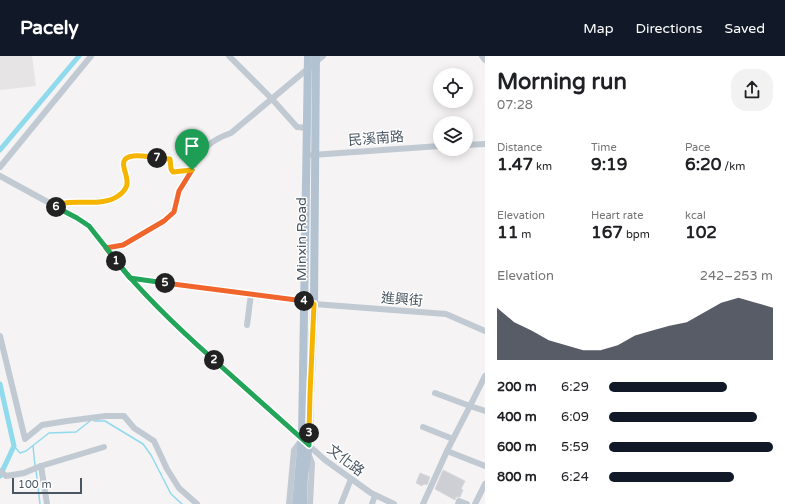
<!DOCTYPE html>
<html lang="en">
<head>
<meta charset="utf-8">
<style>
	body { margin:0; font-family:"Varela Round","Noto Sans TC",sans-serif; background:#f2f2f2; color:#202124; height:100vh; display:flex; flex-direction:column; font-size:15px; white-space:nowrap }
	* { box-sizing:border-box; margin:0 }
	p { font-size:13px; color:#757577 }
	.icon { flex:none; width:22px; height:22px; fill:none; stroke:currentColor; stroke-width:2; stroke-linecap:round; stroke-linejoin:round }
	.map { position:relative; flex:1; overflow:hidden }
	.panel { display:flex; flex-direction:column; background:#fff; width:300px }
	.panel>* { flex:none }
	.controls { position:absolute; left:433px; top:12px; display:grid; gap:8px }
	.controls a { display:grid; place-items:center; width:40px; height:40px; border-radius:50%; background:#fff; box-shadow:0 2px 10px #0003; font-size:20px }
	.scale { position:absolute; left:12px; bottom:10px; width:70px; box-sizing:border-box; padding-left:4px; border:2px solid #4a5661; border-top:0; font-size:11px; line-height:14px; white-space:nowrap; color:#4a5661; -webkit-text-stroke:3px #fff; paint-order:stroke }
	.pin { position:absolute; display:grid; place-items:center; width:34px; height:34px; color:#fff; margin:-41px -17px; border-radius:50% 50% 50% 0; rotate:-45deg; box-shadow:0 0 4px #0007 }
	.pin .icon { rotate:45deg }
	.km { position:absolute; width:20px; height:20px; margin:-10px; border-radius:50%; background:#222; color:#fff; font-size:11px; line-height:20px; text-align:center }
	.round { display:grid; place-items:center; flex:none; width:42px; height:42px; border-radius:16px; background:#f2f2f2 }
	.head { display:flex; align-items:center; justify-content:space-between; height:68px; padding:0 12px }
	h1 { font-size:22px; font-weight:700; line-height:30px }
	.stats { display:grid; grid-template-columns:repeat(3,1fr); gap:6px; height:68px; padding:4px 12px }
	.stats div { display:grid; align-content:center }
	.stats b { font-size:17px; font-weight:700 }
	.stats small { font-size:11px; font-weight:400 }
	.stats p { font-size:11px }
	.chart { height:112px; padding:8px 12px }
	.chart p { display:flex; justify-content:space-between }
	.chart svg { width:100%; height:72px; margin-top:4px; fill:#111827; opacity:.7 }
	ul { padding:0 12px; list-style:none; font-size:13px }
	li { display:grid; grid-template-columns:64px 48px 1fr; align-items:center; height:30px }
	li i { height:10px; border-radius:5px; background:#111827 }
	header { display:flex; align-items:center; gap:24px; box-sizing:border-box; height:56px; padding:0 20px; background:#111827; color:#fff }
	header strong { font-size:19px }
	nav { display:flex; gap:22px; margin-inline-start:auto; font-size:14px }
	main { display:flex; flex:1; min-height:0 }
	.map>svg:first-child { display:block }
	.education { fill:#e6e4e5 }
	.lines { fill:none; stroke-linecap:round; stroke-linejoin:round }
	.stream { stroke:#90daee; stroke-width:1.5 }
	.canal { stroke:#90daee; stroke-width:5 }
	.building { fill:#cdcfd5; stroke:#d7d9de }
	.minor { stroke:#c1cad2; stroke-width:6 }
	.major { stroke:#b3c2d1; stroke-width:8 }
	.split-1-casing { stroke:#fff; stroke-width:8 }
	.split-2-casing { stroke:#fff; stroke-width:8 }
	.split-3-casing { stroke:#fff; stroke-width:8 }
	.split-4-casing { stroke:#fff; stroke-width:8 }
	.split-5-casing { stroke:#fff; stroke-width:8 }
	.split-6-casing { stroke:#fff; stroke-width:8 }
	.split-7-casing { stroke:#fff; stroke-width:8 }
	.split-8-casing { stroke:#fff; stroke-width:8 }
	.split-1 { stroke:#f0652b; stroke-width:5 }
	.split-2 { stroke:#22a559; stroke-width:5 }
	.split-3 { stroke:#22a559; stroke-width:5 }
	.split-4 { stroke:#f5b400; stroke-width:5 }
	.split-5 { stroke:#f0652b; stroke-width:5 }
	.split-6 { stroke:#22a559; stroke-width:5 }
	.split-7 { stroke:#f5b400; stroke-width:5 }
	.split-8 { stroke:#f5b400; stroke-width:5 }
	.labels { text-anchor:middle; stroke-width:3; stroke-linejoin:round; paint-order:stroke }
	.street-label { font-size:14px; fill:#4a5661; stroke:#fff }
</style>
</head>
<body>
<header>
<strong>Pacely</strong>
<nav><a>Map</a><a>Directions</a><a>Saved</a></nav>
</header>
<main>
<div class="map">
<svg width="485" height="448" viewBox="0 0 485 448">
	<rect width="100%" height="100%" fill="#f5f3f3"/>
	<path class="education" d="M0,0H32L36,30L0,34Z"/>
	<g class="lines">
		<g class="stream">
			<path d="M94,365H105L143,388L151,399L171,438L182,448"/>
			<path d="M14,390L20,397L26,395L49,377L76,376L90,365"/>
			<path d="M33,390L35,410"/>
			<path d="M36,414L40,448"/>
		</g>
		<g class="canal">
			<path d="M0,94L79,0"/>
			<path d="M0,328L14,390L0,420"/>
		</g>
	</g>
	<g class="building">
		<path d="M443,414L465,425L461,433L463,434L460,441H456L455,444L435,433Z"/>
		<path d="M420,417L430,421L427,429L424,428L422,430L416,427Z"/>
	</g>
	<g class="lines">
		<g class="minor">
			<path d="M229,0L272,43L297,71L307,72"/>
			<path d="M482,0L485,4"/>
			<path d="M466,89L485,88"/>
			<path d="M312,99L440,90"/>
			<path d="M0,111L91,0"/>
			<path d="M0,120L77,162L89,170L135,228L172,266L325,404L371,437L394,448"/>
			<path d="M56,150C59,149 64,147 68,147C85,144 103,151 119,140C138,126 115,109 127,101C132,98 162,102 170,103L171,105V113L173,116L191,114C204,93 206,86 231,77L323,0"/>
			<path d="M106,192L123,189L164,165L174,156L179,135L191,114"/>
			<path d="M130,222L304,245L314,248L446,258L485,275"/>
			<path d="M247,269L251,238"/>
			<path d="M0,280L25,383L42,369L67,365L106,360H124L134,372L154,385L167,413L179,432L197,448"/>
			<path d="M485,320L470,350L485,355"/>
			<path d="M435,337L470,350L453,383"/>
			<path d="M423,371L453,383L447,395"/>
			<path d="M308,397L312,407L310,448"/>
			<path d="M41,410L47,448"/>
			<path d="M0,415L6,420L24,417L41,410L104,391"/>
			<path d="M289,448L294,394L301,385"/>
			<path d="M341,448L351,423"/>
			<path d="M372,448L375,439"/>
			<path d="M423,448L447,395L485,410"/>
			<path d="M458,448L459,445L467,448"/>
			<path d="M475,448L485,428"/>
		</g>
		<g class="major">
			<path d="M296,448L302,382L308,0"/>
			<path d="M303,448L304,419L309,389L310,339L314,248L316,0"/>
		</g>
	</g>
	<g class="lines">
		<g class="split-1-casing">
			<path id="split-1" d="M116,205L106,192L123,189L164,165L174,156L179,135L192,114"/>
		</g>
		<g class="split-2-casing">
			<path id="split-2" d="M116,205C146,242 179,273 214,304"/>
		</g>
		<g class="split-3-casing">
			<path id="split-3" d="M214,304L309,389V377"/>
		</g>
		<g class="split-4-casing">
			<path id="split-4" d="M304,245L314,248L310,338L309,377"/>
		</g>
		<g class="split-5-casing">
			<path id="split-5" d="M165,227L304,245"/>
		</g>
		<g class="split-6-casing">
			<path id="split-6" d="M56,151L77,162L89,170L130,222L165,227"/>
		</g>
		<g class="split-7-casing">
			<path id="split-7" d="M56,151C70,140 99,153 118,140C123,137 128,131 127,125C127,116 116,102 133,100C140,99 149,101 157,102"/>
		</g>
		<g class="split-8-casing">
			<path id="split-8" d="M157,102L170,103L171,113L173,116L192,114"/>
		</g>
		<use href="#split-1" class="split-1"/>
		<use href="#split-2" class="split-2"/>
		<use href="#split-3" class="split-3"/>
		<use href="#split-4" class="split-4"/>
		<use href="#split-5" class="split-5"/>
		<use href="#split-6" class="split-6"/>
		<use href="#split-7" class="split-7"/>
		<use href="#split-8" class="split-8"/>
	</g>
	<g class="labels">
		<g class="street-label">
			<text transform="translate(376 82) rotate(-4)" y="5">民溪南路</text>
			<text transform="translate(301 183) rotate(-90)" y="5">Minxin Road</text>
			<text transform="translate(402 243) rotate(5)" y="5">進興街</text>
			<text transform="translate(346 404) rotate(37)" y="5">文化路</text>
		</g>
	</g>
</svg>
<div class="controls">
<a><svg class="icon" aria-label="locate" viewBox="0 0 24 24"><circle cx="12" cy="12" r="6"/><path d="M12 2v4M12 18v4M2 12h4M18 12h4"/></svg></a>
<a><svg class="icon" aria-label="layers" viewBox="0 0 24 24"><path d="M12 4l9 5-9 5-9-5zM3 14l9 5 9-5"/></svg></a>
</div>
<div class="scale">100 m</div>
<div class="pin" style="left:192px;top:114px;background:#1e9e55"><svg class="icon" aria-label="arrive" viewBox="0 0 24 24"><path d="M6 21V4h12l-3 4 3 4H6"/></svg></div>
<b class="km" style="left:116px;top:205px">1</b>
<b class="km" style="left:214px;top:304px">2</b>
<b class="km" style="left:309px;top:377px">3</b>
<b class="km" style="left:304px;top:245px">4</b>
<b class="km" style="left:165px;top:227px">5</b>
<b class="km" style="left:56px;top:151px">6</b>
<b class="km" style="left:157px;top:102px">7</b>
</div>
<section class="panel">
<div class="head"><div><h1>Morning run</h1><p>07:28</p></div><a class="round"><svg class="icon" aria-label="share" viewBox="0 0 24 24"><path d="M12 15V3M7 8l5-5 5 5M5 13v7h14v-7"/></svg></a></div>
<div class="stats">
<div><p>Distance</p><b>1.47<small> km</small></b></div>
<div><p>Time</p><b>9:19</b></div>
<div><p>Pace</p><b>6:20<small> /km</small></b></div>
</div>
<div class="stats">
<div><p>Elevation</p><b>11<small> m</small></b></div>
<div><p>Heart rate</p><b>167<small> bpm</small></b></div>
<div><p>kcal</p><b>102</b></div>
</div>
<div class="chart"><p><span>Elevation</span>242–253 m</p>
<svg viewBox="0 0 160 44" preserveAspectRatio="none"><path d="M0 44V12L10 21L20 26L30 32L40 35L50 38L60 38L70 35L80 29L90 26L100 23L110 21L120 15L130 9L140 6L150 9L160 12V44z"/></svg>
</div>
<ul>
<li><b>200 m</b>6:29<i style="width:72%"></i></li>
<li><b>400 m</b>6:09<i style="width:90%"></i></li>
<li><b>600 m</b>5:59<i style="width:100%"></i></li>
<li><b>800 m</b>6:24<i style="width:76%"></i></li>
</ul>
</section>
</main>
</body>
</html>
